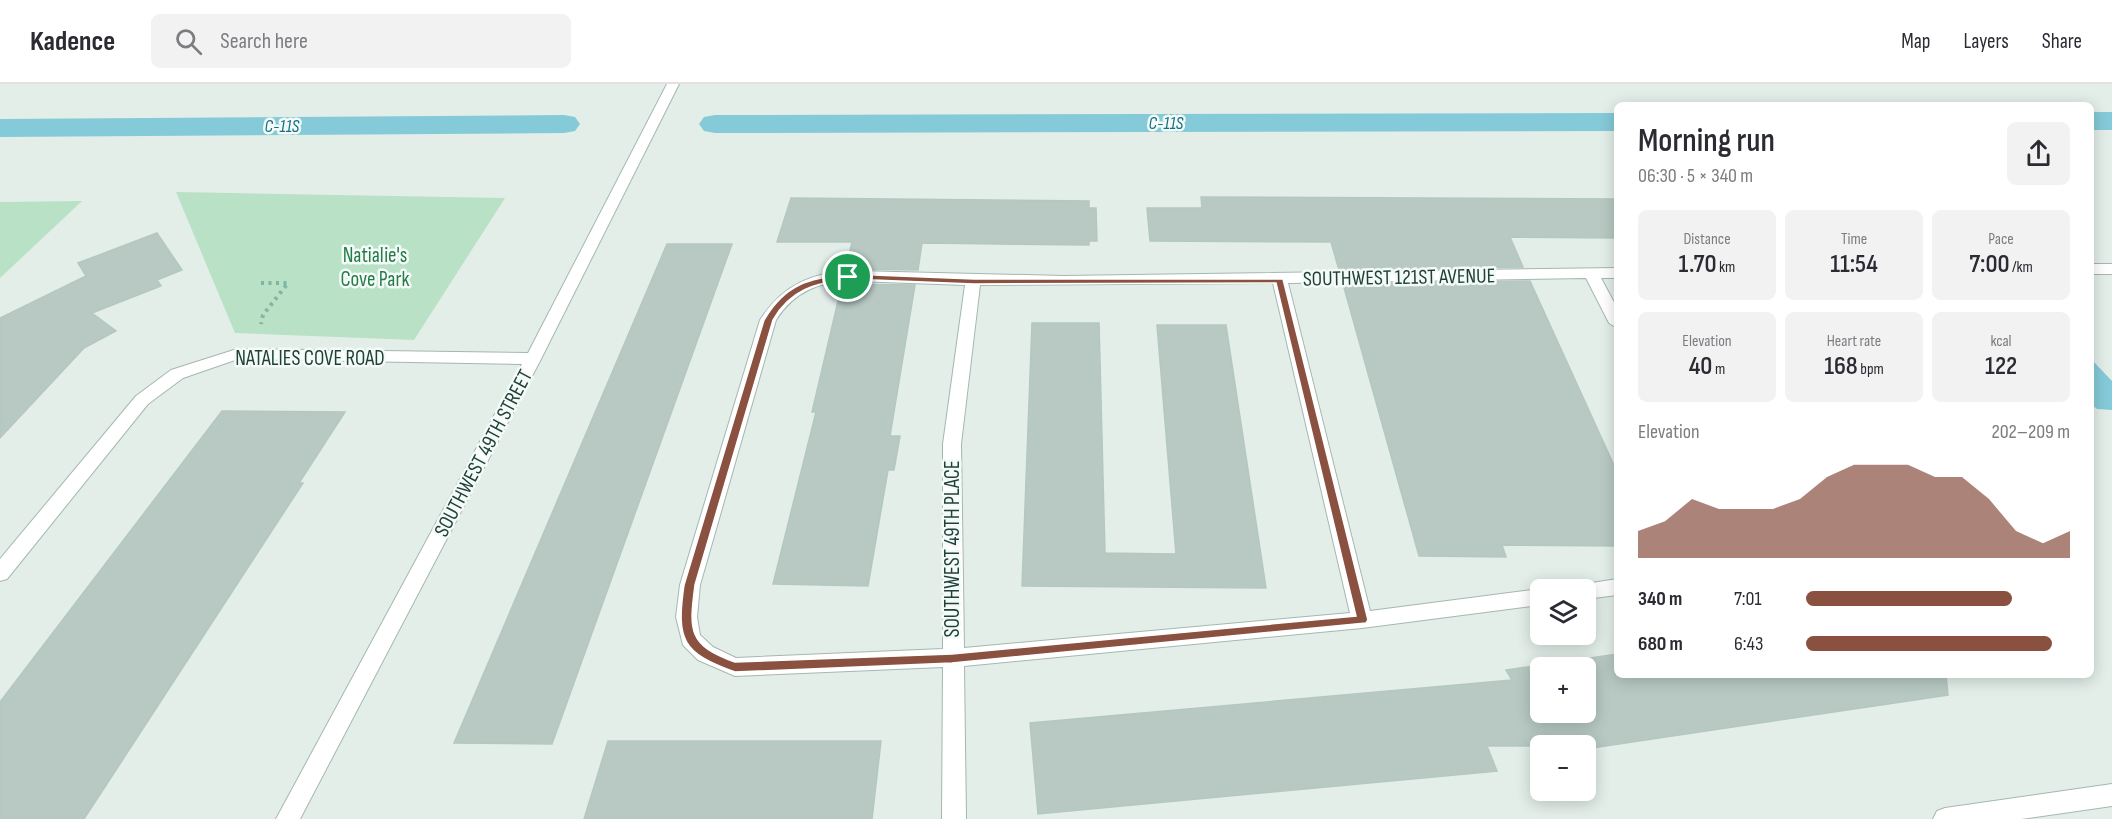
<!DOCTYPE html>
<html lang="en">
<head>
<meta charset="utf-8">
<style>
	body { margin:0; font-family:"Sofia Sans Condensed",sans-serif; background:#f2f2f3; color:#2b2b33; height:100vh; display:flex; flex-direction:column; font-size:22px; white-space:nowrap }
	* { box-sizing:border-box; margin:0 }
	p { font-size:20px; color:#7c7c81 }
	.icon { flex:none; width:33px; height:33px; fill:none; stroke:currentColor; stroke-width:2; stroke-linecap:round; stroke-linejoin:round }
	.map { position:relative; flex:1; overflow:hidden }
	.drawer { position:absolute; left:1614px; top:18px; width:480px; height:576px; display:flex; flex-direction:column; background:#fff; border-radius:9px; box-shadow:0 3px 15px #0003 }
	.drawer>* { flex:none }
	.tools { position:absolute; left:1530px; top:495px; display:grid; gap:12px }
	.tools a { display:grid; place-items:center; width:66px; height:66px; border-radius:9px; background:#fff; box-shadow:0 3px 15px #0003; font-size:30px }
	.pin { position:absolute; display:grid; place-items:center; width:51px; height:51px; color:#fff; margin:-26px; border:3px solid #fff; border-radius:50%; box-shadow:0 2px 6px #0007 }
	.round { display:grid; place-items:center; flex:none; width:63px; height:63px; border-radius:9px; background:#f2f2f3 }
	.head { display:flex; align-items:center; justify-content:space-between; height:102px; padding:0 24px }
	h1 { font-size:33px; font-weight:600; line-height:45px }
	.stats { display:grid; grid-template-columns:repeat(3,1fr); gap:9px; height:102px; padding:6px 24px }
	.stats div { display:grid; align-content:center; border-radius:9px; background:#f2f2f3; text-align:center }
	.stats b { font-size:26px; font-weight:600 }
	.stats small { font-size:16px; font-weight:400 }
	.stats p { font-size:16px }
	.chart { height:168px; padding:12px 24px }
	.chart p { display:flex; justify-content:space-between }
	.chart svg { width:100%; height:108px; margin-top:6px; fill:#8a5040; opacity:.7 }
	ul { padding:0 24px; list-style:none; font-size:20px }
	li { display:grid; grid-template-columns:96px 72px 1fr; align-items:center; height:45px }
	li i { height:15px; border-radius:8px; background:#8a5040 }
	header { display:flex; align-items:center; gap:36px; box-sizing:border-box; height:84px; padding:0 30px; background:#fff; border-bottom:2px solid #e1e1e2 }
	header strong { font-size:28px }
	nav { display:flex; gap:33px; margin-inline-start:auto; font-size:21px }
	.search { width:420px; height:54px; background:#f2f2f3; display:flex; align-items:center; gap:15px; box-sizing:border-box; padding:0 21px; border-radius:9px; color:#7c7c81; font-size:22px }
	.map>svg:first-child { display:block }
	.green { fill:#b9e1c5 }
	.water { fill:#85cad8 }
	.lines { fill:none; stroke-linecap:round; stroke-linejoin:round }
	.canal { fill:#85cad8; fill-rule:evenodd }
	.building { fill:#b7c9c2; stroke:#b4c8c0; stroke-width:1.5; fill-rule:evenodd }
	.minor-casing { stroke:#a5b7b1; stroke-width:2 }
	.path { stroke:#80b5a5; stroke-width:4; stroke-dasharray:3 4.5; stroke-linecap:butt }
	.minor { fill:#fff; fill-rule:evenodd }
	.route { fill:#8a5040; stroke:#fff; stroke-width:1.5; fill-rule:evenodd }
	.labels { text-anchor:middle; stroke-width:5; stroke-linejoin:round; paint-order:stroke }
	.far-water-label { font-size:18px; font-style:italic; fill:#147084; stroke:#f4faf7 }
	.park-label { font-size:21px; fill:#267c49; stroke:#f4faf7 }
	.street-label { font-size:21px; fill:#204139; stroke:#f4faf7 }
</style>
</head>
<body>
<header>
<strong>Kadence</strong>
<div class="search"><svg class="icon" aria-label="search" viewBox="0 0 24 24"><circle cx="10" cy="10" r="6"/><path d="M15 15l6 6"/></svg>Search here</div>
<nav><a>Map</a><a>Layers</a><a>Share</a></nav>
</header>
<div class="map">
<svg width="2112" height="735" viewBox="0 0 2112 735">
	<rect width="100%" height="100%" fill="#e3eee9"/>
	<g class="green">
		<path d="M176,108L505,114L414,256L235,249Z"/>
		<path d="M82,117L0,194V118Z"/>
	</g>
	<path class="water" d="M2091,275L2112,297V326L2097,325L2091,320Z"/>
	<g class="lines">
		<g class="canal">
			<rect x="2091" y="28" width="21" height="18"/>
			<path d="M1617,29V47L715,49L704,47L699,40L704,33L715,31Z"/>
			<path d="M564,31L575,33L580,40L575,47L564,49L0,53V35Z"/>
		</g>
	</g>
	<g class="building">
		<path d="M1201,113L1617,115V154L1510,153L1523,183L1339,186L1331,158L1150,157L1147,124H1202Z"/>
		<path d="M791,114L1089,117V124H1096L1097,157H1089V161L922,159L918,186L846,185L852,158H777Z"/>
		<path d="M157,149L182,186L157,196L161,202L92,229L116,247L84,264L0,354V234L86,192L78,179Z"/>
		<path d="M667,160H732L552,660L454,659Z"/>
		<path d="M1530,197L1617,388V462L1502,461L1506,473L1419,472L1343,200Z"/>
		<path d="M842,200L915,201L890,352H900L894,386H888L868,502L773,500L816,328H812Z"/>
		<path d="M1032,239H1099L1105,469L1176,470L1157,241H1226L1266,504L1022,502Z"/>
		<path d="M222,327L345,328L299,399H303L84,735H0V618Z"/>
		<path d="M1617,570V591H1946L1948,611L1586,665V662H1487L1497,687L1038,730L1030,639L1512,596L1506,586ZM1540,584H1586V628H1540Z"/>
		<path d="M608,657H881L872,735H584Z"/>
	</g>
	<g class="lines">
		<g class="minor-casing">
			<g id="minor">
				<path d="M667,0H679L541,275L300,735H276L522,280L238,275L183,294L148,320L7,495L0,497V475L136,312L171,286L237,265L528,269Z"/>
				<rect x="2091" y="180" width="21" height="10"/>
				<path d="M1617,184V194H1601L1617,224V244L1609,239L1586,194L1288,199L1370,527L1540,505V521L1362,544L964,582L966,735H942L943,583L735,592L698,576L683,561L676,533L680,501L760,236C783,200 813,188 855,187L1064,192ZM855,197L965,201L943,360V565L736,574L713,563L700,551L697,533L700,501L776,236C795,206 821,197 855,197ZM1273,199L1350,529L964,564L961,360L980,201Z"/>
				<path d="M1617,495V511L1586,515V506H1577L1579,501Z"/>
				<path d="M2112,700V722L2021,735H1933L1937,727L1945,724Z"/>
			</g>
		</g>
		<path class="path" d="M261,199H288L263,231L261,240"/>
		<use href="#minor" class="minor"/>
	</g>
	<path class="route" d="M848,190L974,195H1283L1368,536L1366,539L952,579L735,588C682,569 676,556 684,501L764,236C785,200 809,194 848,190ZM848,195L974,200L1276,199L1356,532L952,570L735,578C688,561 689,547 695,501L773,236C790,206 815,199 848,195Z"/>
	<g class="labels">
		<g class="far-water-label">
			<text x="1166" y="45">C-11S</text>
			<text x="282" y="48">C-11S</text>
		</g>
		<g class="park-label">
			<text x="375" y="178">Natialie's<tspan x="375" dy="24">Cove Park</tspan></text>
		</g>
		<g class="street-label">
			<text transform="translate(1399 193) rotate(-1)" y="7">SOUTHWEST 121ST AVENUE</text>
			<text x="310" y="281">NATALIES COVE ROAD</text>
			<text transform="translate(483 369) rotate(-62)" y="7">SOUTHWEST 49TH STREET</text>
			<text transform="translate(952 465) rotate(-90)" y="7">SOUTHWEST 49TH PLACE</text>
		</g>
	</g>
</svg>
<div class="tools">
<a><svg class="icon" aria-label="layers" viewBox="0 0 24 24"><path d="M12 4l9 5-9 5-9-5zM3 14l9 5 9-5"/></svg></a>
<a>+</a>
<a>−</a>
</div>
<div class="pin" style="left:848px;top:193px;background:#1e9e55"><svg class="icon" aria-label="arrive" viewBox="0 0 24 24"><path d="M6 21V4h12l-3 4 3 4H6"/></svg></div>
<section class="drawer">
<div class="head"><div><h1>Morning run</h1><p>06:30 · 5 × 340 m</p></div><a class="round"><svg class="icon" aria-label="share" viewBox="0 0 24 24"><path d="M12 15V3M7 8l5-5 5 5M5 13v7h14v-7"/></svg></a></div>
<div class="stats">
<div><p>Distance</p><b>1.70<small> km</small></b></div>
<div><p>Time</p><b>11:54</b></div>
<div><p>Pace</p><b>7:00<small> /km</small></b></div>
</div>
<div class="stats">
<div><p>Elevation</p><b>40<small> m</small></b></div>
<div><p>Heart rate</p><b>168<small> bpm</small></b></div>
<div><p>kcal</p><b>122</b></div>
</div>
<div class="chart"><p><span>Elevation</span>202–209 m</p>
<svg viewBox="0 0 160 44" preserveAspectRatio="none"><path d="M0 44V33L10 29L20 20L30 24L40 24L50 24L60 20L70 11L80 6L90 6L100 6L110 11L120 11L130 20L140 33L150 38L160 33V44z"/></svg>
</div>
<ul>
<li><b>340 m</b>7:01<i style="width:78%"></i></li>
<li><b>680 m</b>6:43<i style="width:93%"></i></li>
</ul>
</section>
</div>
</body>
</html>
